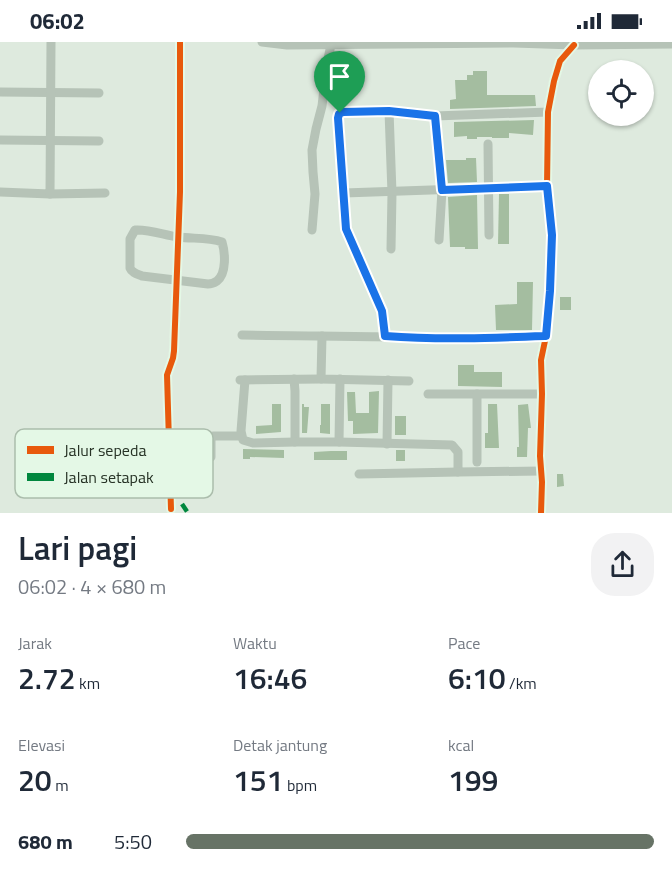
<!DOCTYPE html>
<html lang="id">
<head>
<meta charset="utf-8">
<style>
	body { margin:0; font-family:"Titillium Web",sans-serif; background:#f2f2f3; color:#1f2937; height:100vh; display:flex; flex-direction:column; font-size:22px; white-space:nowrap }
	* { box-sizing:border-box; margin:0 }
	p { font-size:20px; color:#747a83 }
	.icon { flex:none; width:33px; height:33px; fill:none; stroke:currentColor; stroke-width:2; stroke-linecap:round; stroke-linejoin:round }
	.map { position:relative; height:471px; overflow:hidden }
	.sheet { display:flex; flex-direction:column; background:#fff; flex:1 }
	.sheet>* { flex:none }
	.fabs { position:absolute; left:588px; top:18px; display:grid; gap:12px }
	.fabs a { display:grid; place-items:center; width:66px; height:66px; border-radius:50%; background:#fff; box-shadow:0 2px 4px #0004; font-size:30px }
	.pin { position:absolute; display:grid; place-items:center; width:51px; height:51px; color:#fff; margin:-62px -26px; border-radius:50% 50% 50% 0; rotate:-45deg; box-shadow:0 0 6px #0007 }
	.pin .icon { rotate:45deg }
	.round { display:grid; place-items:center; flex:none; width:63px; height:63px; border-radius:24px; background:#f2f2f3 }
	.overview { display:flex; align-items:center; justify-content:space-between; height:102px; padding:0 18px }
	h1 { font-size:33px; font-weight:600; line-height:45px }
	.metrics { display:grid; grid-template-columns:repeat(3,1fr); gap:9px; height:102px; padding:6px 18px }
	.metrics div { display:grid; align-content:center }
	.metrics b { font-size:30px; font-weight:600 }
	.metrics small { font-size:16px; font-weight:400 }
	.metrics p { font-size:16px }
	ul { padding:0 18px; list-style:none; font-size:20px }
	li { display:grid; grid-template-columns:96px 72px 1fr; align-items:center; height:45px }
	li i { height:15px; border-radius:8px; background:#677366 }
	.status { display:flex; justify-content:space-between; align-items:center; height:42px; padding:0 30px; background:#fff; direction:ltr }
	.status svg { height:16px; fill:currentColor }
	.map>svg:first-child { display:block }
	.building { fill:#a4bda0 }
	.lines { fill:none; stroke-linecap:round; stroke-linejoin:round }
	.minor { stroke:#b6c3b7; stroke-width:9 }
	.quiet { stroke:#00873e; stroke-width:4.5; stroke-dasharray:9 4.5; stroke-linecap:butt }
	.cycleway-casing { stroke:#e4f8e6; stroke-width:10 }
	.cycleway { stroke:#e8590c; stroke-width:6 }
	.route-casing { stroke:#fff; stroke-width:12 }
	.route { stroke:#1a73e8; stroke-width:8 }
	.key { fill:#e4f8e6; stroke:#abbdac; stroke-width:1.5 }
	.key-label { font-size:16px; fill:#273326 }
</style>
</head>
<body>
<div class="status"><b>06:02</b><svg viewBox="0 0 49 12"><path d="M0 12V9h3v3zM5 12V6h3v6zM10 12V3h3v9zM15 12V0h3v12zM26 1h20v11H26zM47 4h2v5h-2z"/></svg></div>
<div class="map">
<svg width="672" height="471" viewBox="0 0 672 471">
	<rect width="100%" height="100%" fill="#deeade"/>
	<g class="building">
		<path d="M473,29H487V53H535L536,64L450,67V58L456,57L455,38H467V33H473Z"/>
		<path d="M534,78L533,93L509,91V96H492V95H477V97H467V94L454,95V80Z"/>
		<path d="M466,116H476L477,140L448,141L446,118H466Z"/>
		<path d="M499,152H509V202H498Z"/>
		<path d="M477,153L478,207H465V205H450L448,155Z"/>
		<path d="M517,240H533L532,288H496L495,263L517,262Z"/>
		<rect x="560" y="255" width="11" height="13"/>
		<path d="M458,323H474V330H502V345L458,344Z"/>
		<path d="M379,349L378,391L353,392V379H348L347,350H355L356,371H369V350Z"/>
		<path d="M272,362H281V390L256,392V384L272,383Z"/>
		<path d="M302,362H304V365H309L307,391H302Z"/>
		<path d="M321,362H330V392L320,391V383H321Z"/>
		<path d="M488,362H497L499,406H485V391H488Z"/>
		<path d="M528,362L531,386H528L527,415H517V405H519L518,363Z"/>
		<rect x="395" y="374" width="11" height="19"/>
		<path d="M243,407L284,408V416L250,415V417H243Z"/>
		<rect x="396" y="408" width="9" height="11"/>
		<path d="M331,409H347V418H314V410Z"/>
		<path d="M557,432H563L564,444L557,445Z"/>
	</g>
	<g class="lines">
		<g class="minor">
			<path d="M262,0L287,3L514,1L574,3L672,2"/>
			<path d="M0,50L99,51"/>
			<path d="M389,69L392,151L391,207"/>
			<path d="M435,74L442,148L439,198"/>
			<path d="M0,98L99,99"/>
			<path d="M488,102L489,193"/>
			<path d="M0,150L50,152L51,0"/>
			<path d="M344,151L547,144"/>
			<path d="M50,152L105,151"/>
			<path d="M135,188C149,187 164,193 178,195C193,197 208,195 222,200C225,210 227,231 217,239C214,241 212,242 208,242L142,234C137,232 132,231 130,226V197Z"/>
			<path d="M312,188L315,152L313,130L312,108L316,87L322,64L327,21L331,3"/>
			<path d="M242,293C343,294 444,297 546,294"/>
			<path d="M322,294L321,337L409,339"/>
			<path d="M385,294L382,269L346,187L339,72L343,70L389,69L435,74L548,70"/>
			<path d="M294,337L295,349V400H339L340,337"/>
			<path d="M240,338L321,337"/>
			<path d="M245,338L241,389L243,398L253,401L295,400"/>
			<path d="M428,352H542"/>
			<path d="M339,400L452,403L458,410V430L541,429"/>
			<path d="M387,402L388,338"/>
			<path d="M211,415V397L213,394H241"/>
			<path d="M477,420V352"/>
			<path d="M359,432L458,430"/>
			<path d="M171,467L167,333L173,316L174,309L180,150V0"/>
			<path d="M541,471L542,440L540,414L542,352L541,318L546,294L550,249L552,193L547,144L548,70L554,39L560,19L574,3"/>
		</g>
		<path class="quiet" d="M182,462L188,471"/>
		<g class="cycleway-casing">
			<g id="cycleway">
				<path d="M171,467L167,333L173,316L174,309L180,150V0"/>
				<path d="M541,471L542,440L540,414L542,352L541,318L546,294L550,249L552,193L547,144L548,70L554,39L560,19L574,3"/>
			</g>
		</g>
		<use href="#cycleway" class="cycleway"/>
	</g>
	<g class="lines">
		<g class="route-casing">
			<path id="route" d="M389,69L435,74L442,148L547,144L552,193L550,249L546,294C492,296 439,298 385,294L382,269L346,187L338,76L339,72L343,70Z"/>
		</g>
		<use href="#route" class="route"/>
	</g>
	<rect x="15" y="387" width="198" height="69" rx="9" class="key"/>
	<rect x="27" y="404" width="27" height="8" fill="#e8590c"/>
	<rect x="27" y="431" width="27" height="8" fill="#00873e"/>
	<g class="key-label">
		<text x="64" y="414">Jalur sepeda</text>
		<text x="64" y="441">Jalan setapak</text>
	</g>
</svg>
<div class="fabs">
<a><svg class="icon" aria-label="locate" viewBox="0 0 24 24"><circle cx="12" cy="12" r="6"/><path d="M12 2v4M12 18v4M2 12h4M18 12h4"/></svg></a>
</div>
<div class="pin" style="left:340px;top:71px;background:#1e9e55"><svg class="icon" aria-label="arrive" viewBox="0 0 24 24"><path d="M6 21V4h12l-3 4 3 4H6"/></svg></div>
</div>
<section class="sheet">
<div class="overview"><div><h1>Lari pagi</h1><p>06:02 · 4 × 680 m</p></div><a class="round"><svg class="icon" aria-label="share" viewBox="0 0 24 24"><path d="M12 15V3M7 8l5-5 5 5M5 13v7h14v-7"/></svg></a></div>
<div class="metrics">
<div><p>Jarak</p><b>2.72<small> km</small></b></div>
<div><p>Waktu</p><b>16:46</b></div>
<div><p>Pace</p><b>6:10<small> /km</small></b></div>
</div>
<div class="metrics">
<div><p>Elevasi</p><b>20<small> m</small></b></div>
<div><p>Detak jantung</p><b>151<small> bpm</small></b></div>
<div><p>kcal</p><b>199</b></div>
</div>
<ul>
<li><b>680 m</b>5:50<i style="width:100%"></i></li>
</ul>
</section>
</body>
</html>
